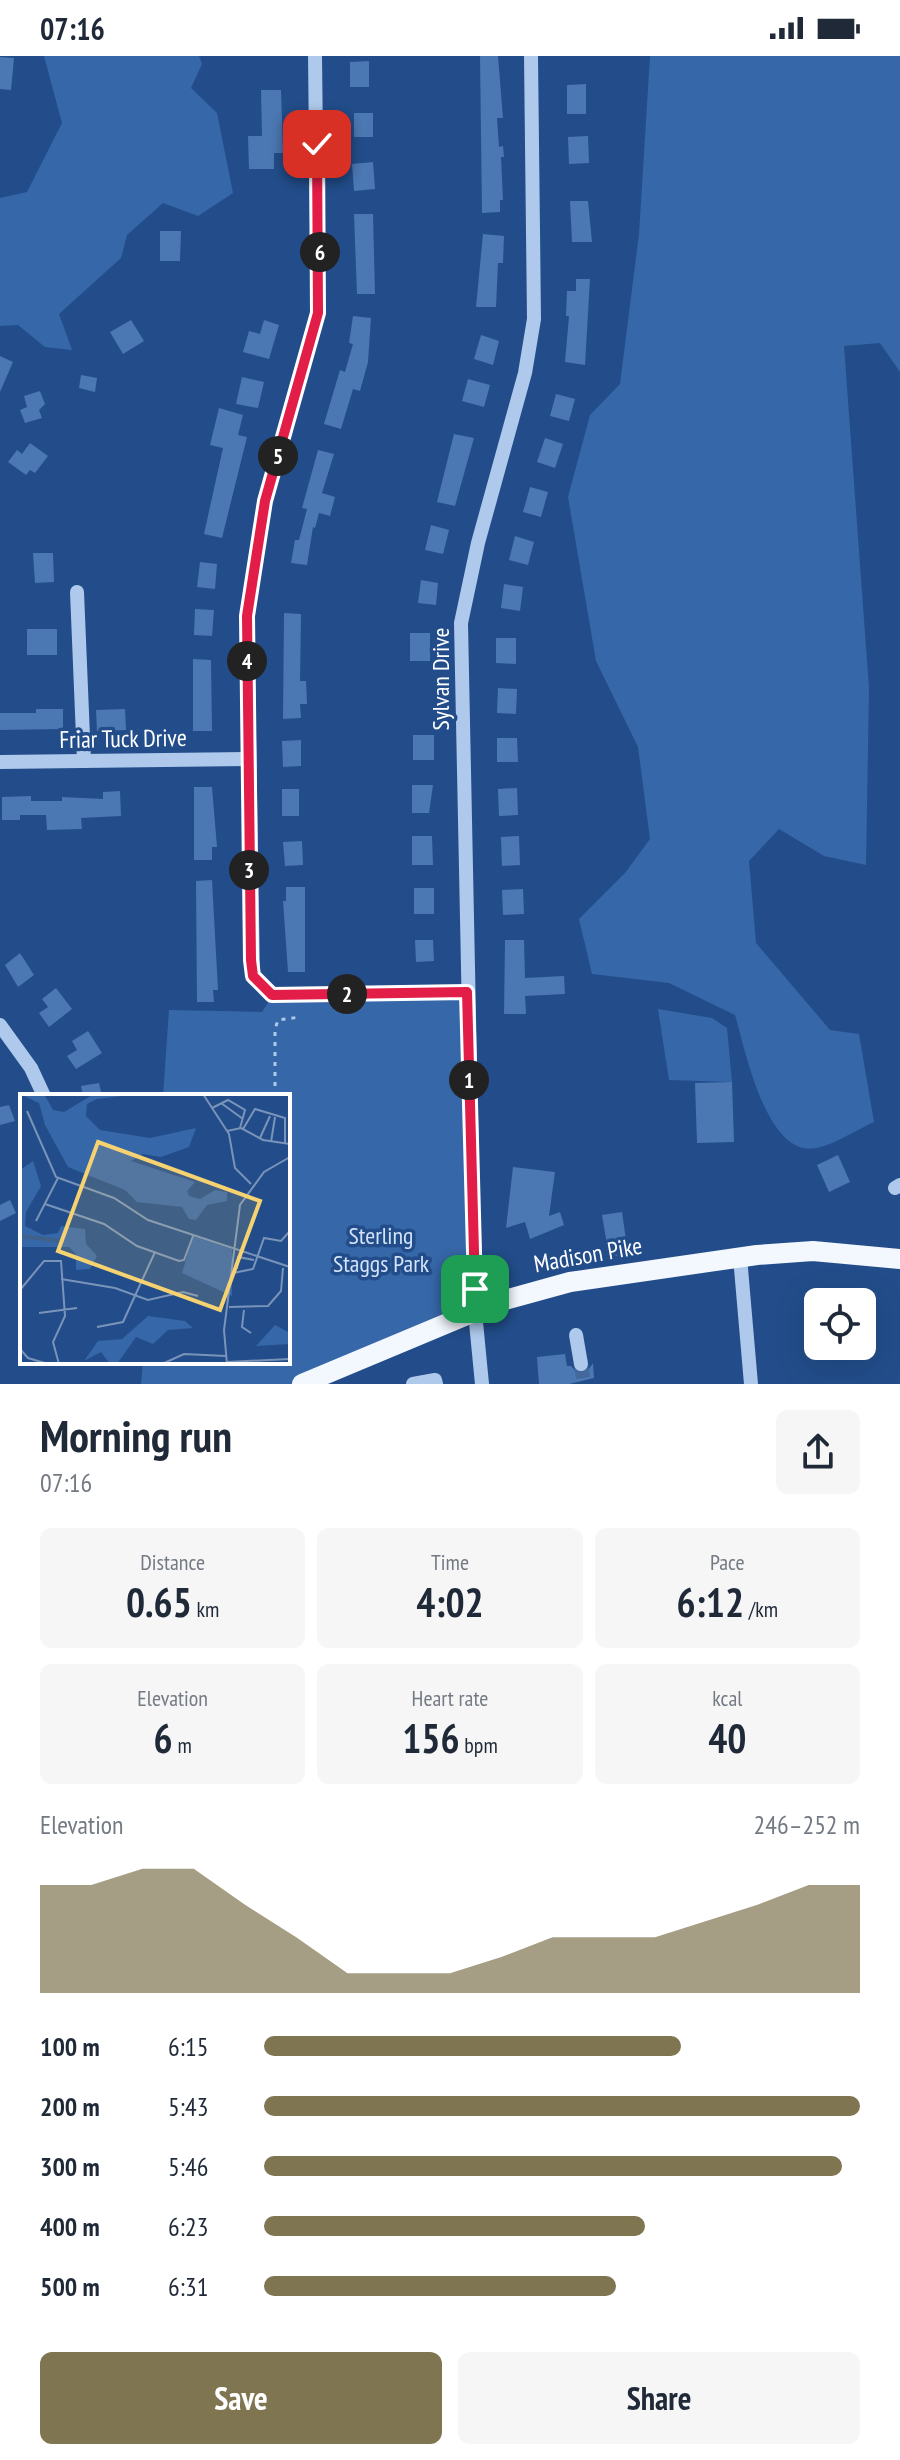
<!DOCTYPE html>
<html lang="en">
<head>
<meta charset="utf-8">
<style>
	body { margin:0; font-family:"PT Sans Narrow",sans-serif; background:#f6f6f7; color:#1f2937; height:100vh; display:flex; flex-direction:column; font-size:30px; white-space:nowrap }
	* { box-sizing:border-box; margin:0 }
	p { font-size:26px; color:#747a83 }
	.icon { flex:none; width:44px; height:44px; fill:none; stroke:currentColor; stroke-width:2; stroke-linecap:round; stroke-linejoin:round }
	.map { position:relative; height:1328px; overflow:hidden }
	.panel { display:flex; flex-direction:column; background:#fff; flex:1 }
	.panel>* { flex:none }
	.buttons { position:absolute; left:804px; top:1232px; display:grid; gap:16px }
	.buttons a { display:grid; place-items:center; width:72px; height:72px; border-radius:12px; background:#fff; box-shadow:0 8px 32px #0002; font-size:40px }
	.pin { position:absolute; display:grid; place-items:center; width:68px; height:68px; color:#fff; margin:-34px; border-radius:16px; box-shadow:0 4px 12px #0006 }
	.km { position:absolute; width:40px; height:40px; margin:-20px; border-radius:50%; background:#222; color:#fff; font-size:22px; line-height:40px; text-align:center }
	.round { display:grid; place-items:center; flex:none; width:84px; height:84px; border-radius:12px; background:#f6f6f7 }
	.overview { display:flex; align-items:center; justify-content:space-between; height:136px; padding:0 40px }
	h1 { font-size:44px; font-weight:600; line-height:60px }
	.figures { display:grid; grid-template-columns:repeat(3,1fr); gap:12px; height:136px; padding:8px 40px }
	.figures div { display:grid; align-content:center; border-radius:12px; background:#f6f6f7; text-align:center }
	.figures b { font-size:40px; font-weight:600 }
	.figures small { font-size:22px; font-weight:400 }
	.figures p { font-size:22px }
	.chart { height:224px; padding:16px 40px }
	.chart p { display:flex; justify-content:space-between }
	.chart svg { width:100%; height:144px; margin-top:8px; fill:#807551; opacity:.7 }
	.action { display:flex; gap:16px; margin-top:auto; padding:16px 40px }
	.action a { flex:1; height:92px; border-radius:12px; background:#807551; color:#fff; font-size:32px; font-weight:600; line-height:92px; text-align:center }
	.action a+a { background:#f6f6f7; color:#1f2937 }
	ul { padding:0 40px; list-style:none; font-size:26px }
	li { display:grid; grid-template-columns:128px 96px 1fr; align-items:center; height:60px }
	li i { height:20px; border-radius:10px; background:#807551 }
	.status { display:flex; justify-content:space-between; align-items:center; height:56px; padding:0 40px; background:#fff; direction:ltr }
	.status svg { height:22px; fill:currentColor }
	.map>svg:first-child { display:block }
	.green { fill:#3667a8 }
	.building { fill:#4b77b2 }
	.lines { fill:none; stroke-linecap:round; stroke-linejoin:round }
	.minor-tunnel { stroke:#43689c; stroke-width:14; stroke-dasharray:14 7; stroke-linecap:butt }
	.path { stroke:#aec9eb; stroke-width:3; stroke-dasharray:4 6; stroke-linecap:butt }
	.minor { stroke:#aec9eb; stroke-width:14 }
	.major { stroke:#f3f7fe; stroke-width:20 }
	.route-casing { stroke:#fff; stroke-width:16 }
	.route { stroke:#e11d48; stroke-width:10 }
	.labels { text-anchor:middle; stroke-width:7; stroke-linejoin:round; paint-order:stroke }
	.street-label { font-size:24px; fill:#fff; stroke:#224d8a }
	.park-label { font-size:24px; fill:#d3e3f8; stroke:#224d8a }
	.inset-river { fill:none; stroke:#41618d; stroke-width:4 }
	.inset-road { fill:none; stroke:#7a94b9; stroke-width:2 }
	.view { fill:#f7d270; fill-opacity:0.15; stroke:#f7d270; stroke-width:4 }
	.inset-edge { fill:none; stroke:#fff; stroke-width:4 }
</style>
</head>
<body>
<div class="status"><b>07:16</b><svg viewBox="0 0 49 12"><path d="M0 12V9h3v3zM5 12V6h3v6zM10 12V3h3v9zM15 12V0h3v12zM26 1h20v11H26zM47 4h2v5h-2z"/></svg></div>
<div class="map">
<svg width="900" height="1328" viewBox="0 0 900 1328">
	<rect width="100%" height="100%" fill="#224d8a"/>
	<g class="green">
		<path d="M44,0H199L202,8L191,32L217,57L233,137L198,160L163,147L127,179L121,202L59,258L72,294L45,291L18,269L0,270V142L27,136L62,67Z"/>
		<path d="M650,0H900V316L880,287L844,290L869,632L866,809L824,800L779,773L749,805L756,887L830,974L859,978L874,1066C856,1074 835,1088 817,1092C766,1103 745,992 735,959L669,927L592,918L579,863L625,817L650,783L638,691L596,605L568,441L590,359L620,328L639,178Z"/>
		<path d="M467,936L475,1256L302,1328H141L143,1306H288V1040H163L169,954L262,956L273,939Z"/>
		<path d="M658,953L712,962L727,972L732,1026L669,1024Z"/>
	</g>
	<g class="building">
		<path d="M480,0H498L503,62H497L499,91L503,90L504,101H501L503,144H500V156L482,157Z"/>
		<path d="M0,1L14,2L11,34L0,33Z"/>
		<path d="M369,5V31H350V6Z"/>
		<path d="M586,28V58H567V29Z"/>
		<path d="M261,34H281L283,97H274V113H249L248,80H262Z"/>
		<rect x="354" y="57" width="19" height="24"/>
		<path d="M588,80L589,107L569,108L568,81Z"/>
		<path d="M373,106L375,133L354,135L352,108Z"/>
		<path d="M570,145H588L592,186H572Z"/>
		<path d="M354,158H373L375,238H357Z"/>
		<path d="M160,175H181L180,205H160Z"/>
		<path d="M483,178L504,180L503,207H498L496,251H476Z"/>
		<path d="M576,223H590L585,309L565,306L569,260H566L567,235H576Z"/>
		<path d="M353,260L371,262L368,306L360,335L353,333L341,373L324,368L340,314L345,316L353,288L349,287Z"/>
		<path d="M131,264L144,285L123,298L110,276Z"/>
		<path d="M264,264L279,269L269,303L243,296L249,275L260,278Z"/>
		<path d="M481,279L499,285L493,309L474,303Z"/>
		<path d="M0,300L13,306L0,336Z"/>
		<path d="M81,319L97,322L95,336L79,332Z"/>
		<path d="M242,321L264,326L258,352L236,348Z"/>
		<path d="M468,323L490,329L484,351L462,345Z"/>
		<path d="M40,335L45,348L39,354L42,362L25,367L20,354L27,351L24,340Z"/>
		<path d="M556,338L575,343L569,365L550,360Z"/>
		<path d="M219,352L243,359L238,379L247,381L222,482L204,478L223,392L210,389Z"/>
		<path d="M454,378L474,382L455,450L437,446Z"/>
		<path d="M545,382L563,388L555,412L537,406Z"/>
		<path d="M30,387L48,400L35,417L30,414L26,419L8,406L17,394L22,398Z"/>
		<path d="M318,394L334,398L322,437L335,441L330,460L319,457L315,472L313,471L307,509L291,507L295,484H299L307,453L302,452Z"/>
		<path d="M530,431L548,436L541,461L523,456Z"/>
		<path d="M431,469L449,474L443,498L425,494Z"/>
		<path d="M515,480L534,486L528,509L509,504Z"/>
		<path d="M33,497H53L54,526L35,527Z"/>
		<path d="M200,506L217,508L215,533L197,531Z"/>
		<path d="M421,524L438,527L436,549L418,547Z"/>
		<path d="M504,528L523,531L520,555L501,552Z"/>
		<path d="M195,553L214,554L212,580L194,579Z"/>
		<path d="M284,557L301,558L300,625H306L307,648H300L301,662L283,663Z"/>
		<rect x="27" y="573" width="30" height="26"/>
		<rect x="410" y="577" width="20" height="28"/>
		<path d="M496,582H516V608L496,607Z"/>
		<path d="M193,603L211,604L212,675H193Z"/>
		<path d="M498,632L517,633L516,658L497,657Z"/>
		<path d="M36,653H63V673L0,674V657H36Z"/>
		<path d="M125,653L126,674L97,675L96,654Z"/>
		<rect x="413" y="679" width="21" height="25"/>
		<path d="M497,682H517L518,706H497Z"/>
		<path d="M301,684V710L283,711L282,685Z"/>
		<path d="M412,729H433L429,757H412Z"/>
		<path d="M194,731H212L217,791H212V804H194Z"/>
		<path d="M517,732L518,759L499,760L498,733Z"/>
		<rect x="282" y="733" width="17" height="27"/>
		<path d="M120,735L121,760L81,762L82,773L47,774L46,759H20V764H2V741L31,740V745H62V741L103,743V736Z"/>
		<path d="M412,780H432L433,809H412Z"/>
		<path d="M519,780L520,809L502,810L501,781Z"/>
		<path d="M302,785L303,809L285,810L283,786Z"/>
		<path d="M212,824L218,934H213L214,946H197L196,825Z"/>
		<path d="M286,831H305V916H288L283,845H286Z"/>
		<rect x="414" y="832" width="20" height="26"/>
		<path d="M523,833L524,858L503,859L502,834Z"/>
		<path d="M415,884H433L434,905L416,906Z"/>
		<path d="M505,884H524L525,922L564,920L565,938L525,940L526,958H504Z"/>
		<path d="M20,897L34,919L18,931L5,909Z"/>
		<path d="M56,932L72,953L49,971L39,957L48,951L42,943Z"/>
		<path d="M88,975L102,997L76,1013L67,1000L77,994L72,985Z"/>
		<path d="M732,1026L734,1086L697,1087L695,1027Z"/>
		<path d="M99,1027L102,1040H83L81,1030Z"/>
		<path d="M9,1049L15,1065L0,1069V1051Z"/>
		<path d="M838,1099L850,1126L829,1136L817,1109Z"/>
		<path d="M513,1111L555,1116L549,1160L560,1156L564,1169L530,1183L525,1166L506,1172Z"/>
		<path d="M10,1144L16,1157L0,1165V1149Z"/>
		<path d="M622,1156L628,1198L609,1201L602,1159Z"/>
		<path d="M565,1298L567,1310H571L578,1318L587,1316L593,1307L594,1322L569,1328H539L537,1301Z"/>
	</g>
	<g class="lines">
		<path class="minor-tunnel" d="M581,1308L584,1328"/>
		<path class="path" d="M275,1040V973L278,964L300,961"/>
		<g class="minor">
			<path d="M315,0L318,257L265,445L247,560L253,920L272,939L467,936"/>
			<path d="M77,536L84,705"/>
			<path d="M0,706L247,703"/>
			<path d="M0,969L31,1012L44,1040"/>
			<path d="M895,1132L900,1129"/>
			<path d="M740,1201L751,1328"/>
			<path d="M576,1279L581,1308"/>
			<path d="M413,1328L435,1324L436,1328"/>
			<path d="M482,1328L475,1256L461,567L478,487L525,317L534,263L531,0"/>
		</g>
		<path class="major" d="M302,1328L498,1246L570,1226L757,1199L813,1195L900,1203"/>
	</g>
	<g class="lines">
		<g class="route-casing">
			<path id="route" d="M317,88L318,257L265,445L247,560L251,904L253,920L272,939L467,936L475,1233"/>
		</g>
		<use href="#route" class="route"/>
	</g>
	<g class="labels">
		<g class="street-label">
			<text transform="translate(441 623) rotate(-90)" y="8">Sylvan Drive</text>
			<text transform="translate(123 683) rotate(-1)" y="8">Friar Tuck Drive</text>
			<text transform="translate(588 1199) rotate(-10)" y="8">Madison Pike</text>
		</g>
		<g class="park-label">
			<text x="381" y="1188">Sterling<tspan x="381" dy="28">Staggs Park</tspan></text>
		</g>
	</g>
	<g transform="translate(20 1038)">
		<rect width="270" height="270" fill="#224d8a"/>
		<path d="M0,0H24L33,16L44,18L74,0H120L77,5L67,10L66,22L80,36L130,44L176,34L169,53L141,63L123,60L111,67L175,88L167,97L169,102L180,105L195,96L207,98V107L187,111L176,126L169,125L162,113L117,108L105,96L48,73L25,31L19,9ZM13,67L21,92L6,118L5,132L23,141L38,139L41,132L65,135L66,150L77,162L70,175L56,176V160L49,153H0V76ZM173,142L212,155V202L162,179ZM128,222L165,227L173,234L148,236L133,250L116,243L97,270H90L81,258L64,267L78,247L102,245ZM255,231L270,239V250L236,252Z" fill="#3667a8"/>
		<path class="inset-river" d="M0,142L40,147"/>
		<path class="inset-road" d="M183,0L209,40L215,74L231,90M201,9L223,25M192,14L208,6L225,16L220,34M7,17L36,83L94,104L128,126L270,173M223,35L235,15L265,24V49M207,37L221,34L243,46L270,50M240,44L250,22M251,48L255,23M25,110L84,130L117,152L159,167L164,166L173,142M16,127L38,84M217,175L218,163L234,166M213,179L233,175L244,144L261,147L270,137M41,185L95,194L128,206L163,198L178,202M0,196L24,167H41L45,222L33,248L39,270M209,213L248,212L261,197L263,174M224,216L222,233L231,239M19,219L57,214M77,233L103,228L135,158M0,255L8,264L28,270M207,268L270,265M142,270L164,260L206,262M207,270L204,236L220,111L244,78L270,63"/>
		<path class="view" d="M78,48L240,107L200,216L38,157Z"/>
		<rect width="270" height="270" class="inset-edge"/>
	</g>
</svg>
<div class="buttons">
<a><svg class="icon" aria-label="locate" viewBox="0 0 24 24"><circle cx="12" cy="12" r="6"/><path d="M12 2v4M12 18v4M2 12h4M18 12h4"/></svg></a>
</div>
<div class="pin" style="left:475px;top:1233px;background:#1e9e55"><svg class="icon" aria-label="arrive" viewBox="0 0 24 24"><path d="M6 21V4h12l-3 4 3 4H6"/></svg></div>
<div class="pin" style="left:317px;top:88px;background:#d93025"><svg class="icon" aria-label="check" viewBox="0 0 24 24"><path d="M5 12l5 5 9-10"/></svg></div>
<b class="km" style="left:469px;top:1024px">1</b>
<b class="km" style="left:347px;top:938px">2</b>
<b class="km" style="left:249px;top:814px">3</b>
<b class="km" style="left:247px;top:605px">4</b>
<b class="km" style="left:278px;top:400px">5</b>
<b class="km" style="left:320px;top:196px">6</b>
</div>
<section class="panel">
<div class="overview"><div><h1>Morning run</h1><p>07:16</p></div><a class="round"><svg class="icon" aria-label="share" viewBox="0 0 24 24"><path d="M12 15V3M7 8l5-5 5 5M5 13v7h14v-7"/></svg></a></div>
<div class="figures">
<div><p>Distance</p><b>0.65<small> km</small></b></div>
<div><p>Time</p><b>4:02</b></div>
<div><p>Pace</p><b>6:12<small> /km</small></b></div>
</div>
<div class="figures">
<div><p>Elevation</p><b>6<small> m</small></b></div>
<div><p>Heart rate</p><b>156<small> bpm</small></b></div>
<div><p>kcal</p><b>40</b></div>
</div>
<div class="chart"><p><span>Elevation</span>246–252 m</p>
<svg viewBox="0 0 160 44" preserveAspectRatio="none"><path d="M0 44V11L10 11L20 6L30 6L40 17L50 27L60 38L70 38L80 38L90 33L100 27L110 27L120 27L130 22L140 17L150 11L160 11V44z"/></svg>
</div>
<ul>
<li><b>100 m</b>6:15<i style="width:70%"></i></li>
<li><b>200 m</b>5:43<i style="width:100%"></i></li>
<li><b>300 m</b>5:46<i style="width:97%"></i></li>
<li><b>400 m</b>6:23<i style="width:64%"></i></li>
<li><b>500 m</b>6:31<i style="width:59%"></i></li>
</ul>
<div class="action"><a>Save</a><a>Share</a></div>
</section>
</body>
</html>
